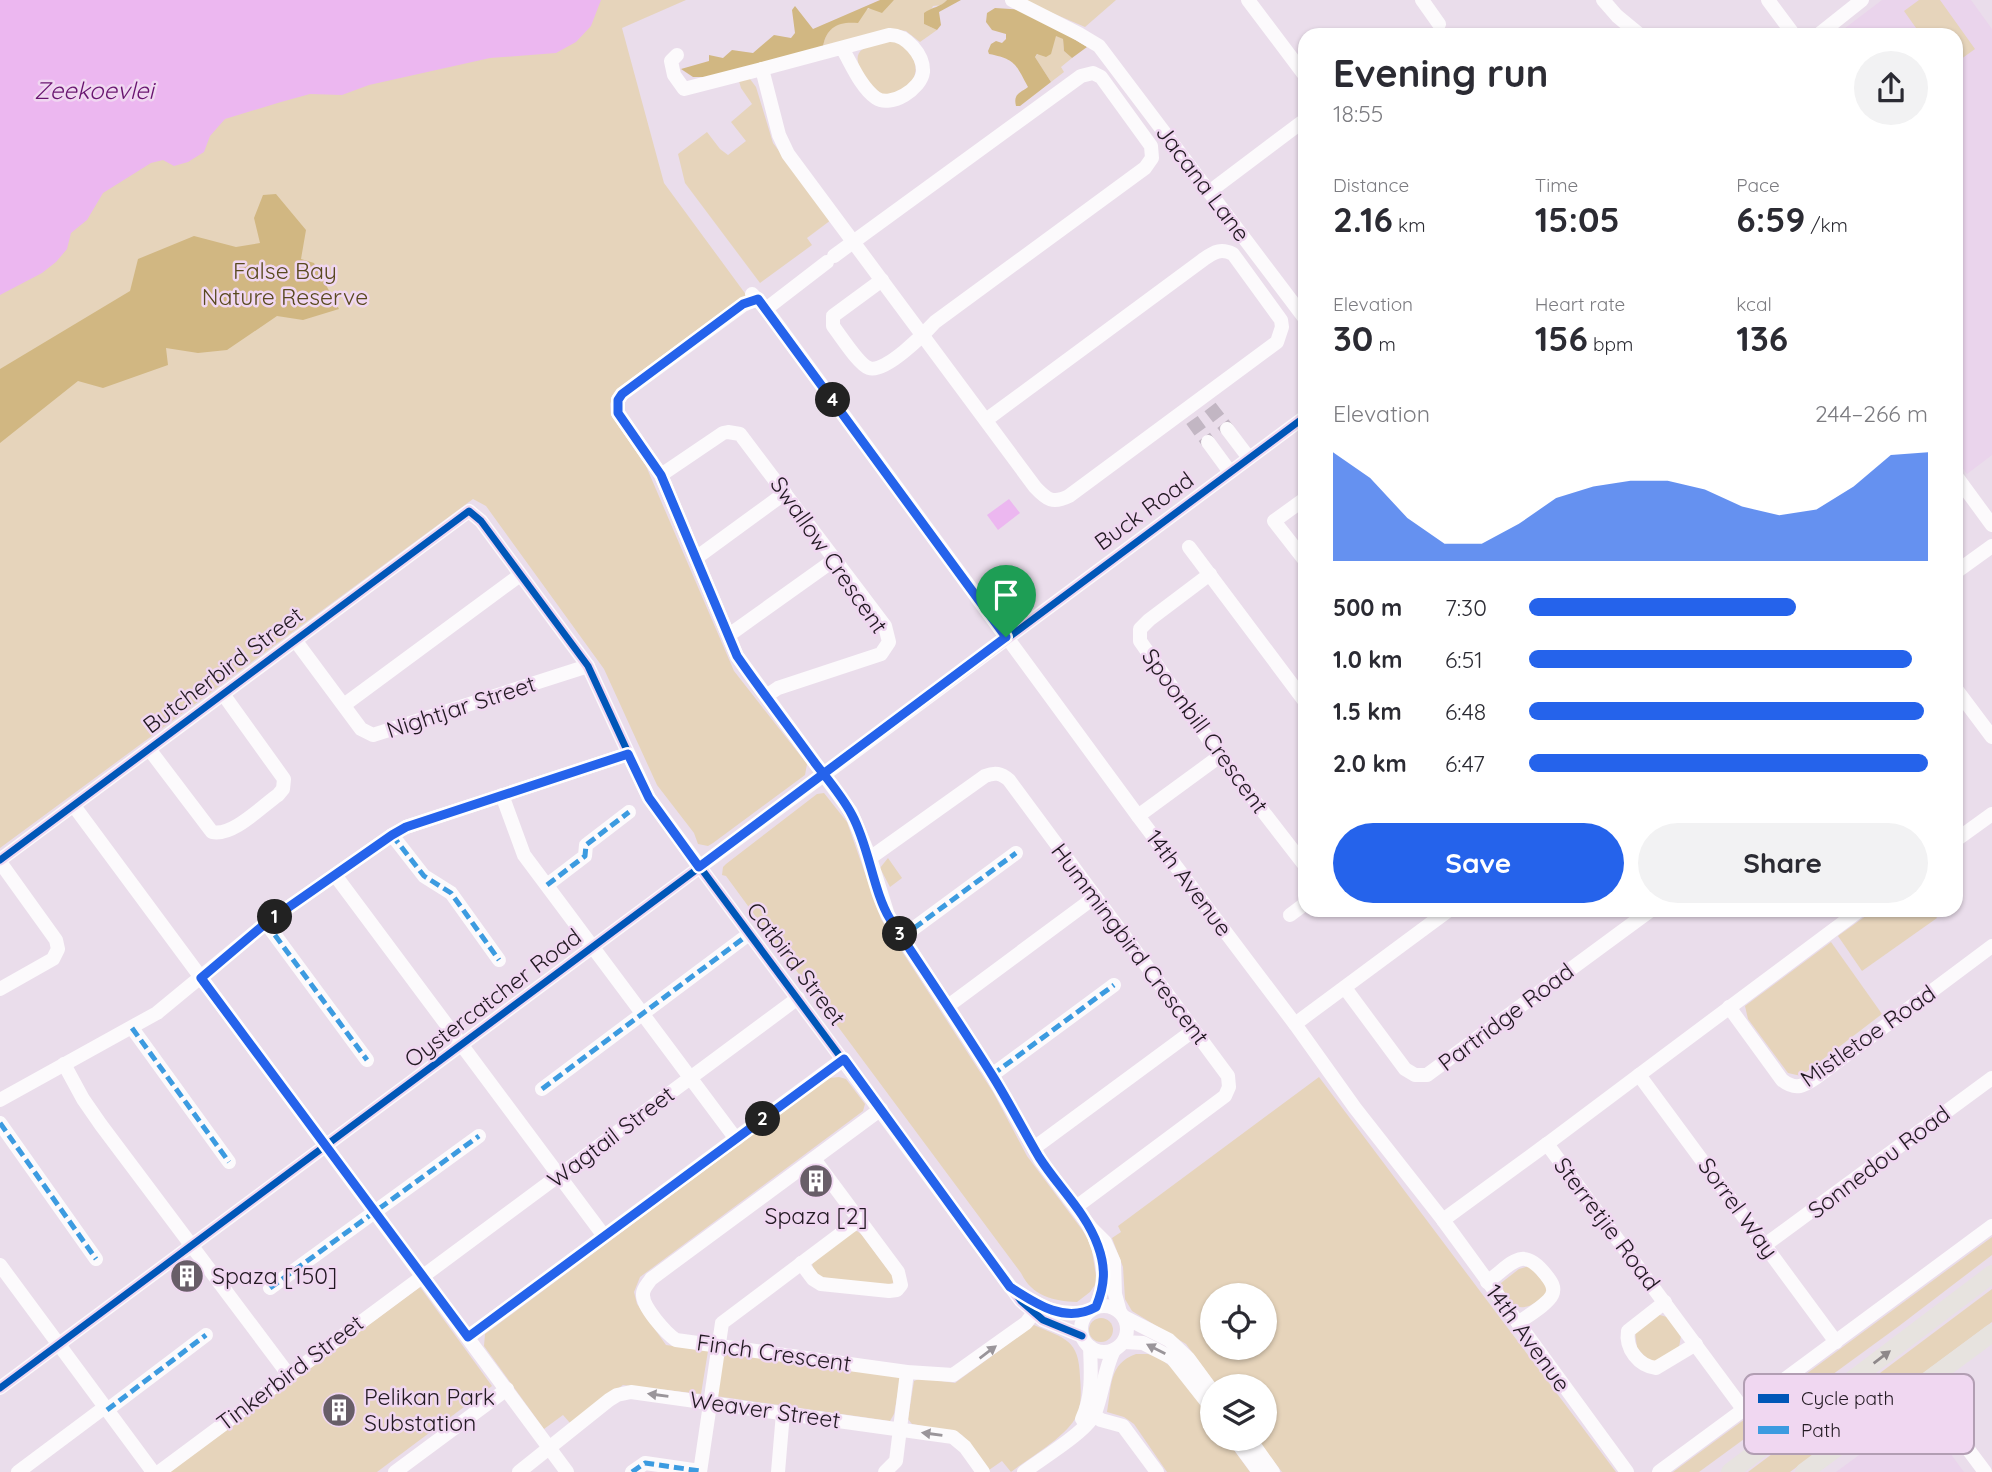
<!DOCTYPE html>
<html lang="en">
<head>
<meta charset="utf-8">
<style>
	body { margin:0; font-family:Quicksand,sans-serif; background:#f2f2f3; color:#2b2b33; height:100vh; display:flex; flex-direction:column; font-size:26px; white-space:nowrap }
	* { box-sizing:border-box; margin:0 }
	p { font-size:23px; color:#7c7c81 }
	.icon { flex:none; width:38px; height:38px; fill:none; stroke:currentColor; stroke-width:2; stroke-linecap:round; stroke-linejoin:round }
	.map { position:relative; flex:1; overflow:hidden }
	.details { position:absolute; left:1298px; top:28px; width:665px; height:889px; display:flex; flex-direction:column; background:#fff; border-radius:21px; box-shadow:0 2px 5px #0004 }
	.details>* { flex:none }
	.controls { position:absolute; left:1200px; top:1283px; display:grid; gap:14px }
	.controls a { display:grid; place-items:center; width:77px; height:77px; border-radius:50%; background:#fff; box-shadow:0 2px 5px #0004; font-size:35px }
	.pin { position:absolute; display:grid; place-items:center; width:60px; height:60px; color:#fff; margin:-72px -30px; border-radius:50% 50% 50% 0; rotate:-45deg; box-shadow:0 0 7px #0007 }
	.pin .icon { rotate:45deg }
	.km { position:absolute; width:35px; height:35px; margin:-18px; border-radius:50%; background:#222; color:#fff; font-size:19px; line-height:35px; text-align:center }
	.round { display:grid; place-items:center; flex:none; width:74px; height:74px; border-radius:37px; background:#f2f2f3 }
	.overview { display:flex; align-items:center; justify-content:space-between; height:119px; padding:0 35px }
	h1 { font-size:38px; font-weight:700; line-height:52px }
	.figures { display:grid; grid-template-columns:repeat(3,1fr); gap:10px; height:119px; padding:7px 35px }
	.figures div { display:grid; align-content:center }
	.figures b { font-size:35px; font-weight:700 }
	.figures small { font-size:19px; font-weight:400 }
	.figures p { font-size:19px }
	.chart { height:196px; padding:14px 35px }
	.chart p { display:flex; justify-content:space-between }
	.chart svg { width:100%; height:126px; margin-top:7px; fill:#2563eb; opacity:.7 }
	.primary-button { display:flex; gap:14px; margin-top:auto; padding:14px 35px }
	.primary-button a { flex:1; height:80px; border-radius:42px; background:#2563eb; color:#fff; font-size:28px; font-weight:700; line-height:80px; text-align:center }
	.primary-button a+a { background:#f2f2f3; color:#2b2b33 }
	ul { padding:0 35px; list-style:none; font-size:23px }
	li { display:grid; grid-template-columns:112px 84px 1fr; align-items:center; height:52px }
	li i { height:18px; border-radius:9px; background:#2563eb }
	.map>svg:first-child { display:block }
	.built { fill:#ead4ec }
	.green { fill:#e6d4bb; fill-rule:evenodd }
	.forest { fill:#d1b782 }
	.water { fill:#ecb7f0 }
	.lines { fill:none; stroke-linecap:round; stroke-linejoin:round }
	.minor-tunnel { stroke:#c2b6c3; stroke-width:14; stroke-dasharray:14 7; stroke-linecap:butt }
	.minor { stroke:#fcfafc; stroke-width:14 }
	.major { stroke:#e7e3df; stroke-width:18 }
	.quiet { stroke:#3c9be0; stroke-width:5; stroke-dasharray:10 5; stroke-linecap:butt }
	.cycleway-casing { stroke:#f0d7f1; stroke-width:11 }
	.cycleway { stroke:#0057b8; stroke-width:7 }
	.oneway { fill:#9a959a }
	.oneway2 { fill:#8e888a }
	.route-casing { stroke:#fff; stroke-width:14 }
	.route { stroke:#2563eb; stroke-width:9 }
	.labels { text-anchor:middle; stroke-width:5; stroke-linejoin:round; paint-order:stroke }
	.street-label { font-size:23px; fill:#221922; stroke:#f0d7f1 }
	.park-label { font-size:23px; fill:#59491f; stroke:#f0d7f1 }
	.poi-label { font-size:23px; fill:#221922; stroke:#f0d7f1; text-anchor:start }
	.water-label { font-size:24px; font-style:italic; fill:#68146f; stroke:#f0d7f1 }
	.key { fill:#f0d7f1; stroke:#b29eb3; stroke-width:2 }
	.key-label { font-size:19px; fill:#221922 }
</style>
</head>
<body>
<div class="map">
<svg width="1992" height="1472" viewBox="0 0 1992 1472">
	<rect width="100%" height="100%" fill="#eaddeb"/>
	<g class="built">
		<path d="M1882,0H1971L1992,29V455L1967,474L1956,459V35H1836Z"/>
		<path d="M1919,1411L1964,1472H1836Z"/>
	</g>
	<g class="green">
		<path d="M0,0H686L622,28L664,183L747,296L614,394L610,404L611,415L646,466L734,671L807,764L805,775L713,843L708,846L698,844L694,833L657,785L604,669L486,506L473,499L0,848Z"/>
		<path d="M894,0H947L942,5L933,6L924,24L937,30L920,42L906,31L892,29L823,47C827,15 870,11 894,0Z"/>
		<path d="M1022,0H1116L1085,27Z"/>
		<path d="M1919,0H1940L1975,49L1957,62L1956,35H1921L1904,11Z"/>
		<path d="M1056,35L1063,39L1064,51L1072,58L1061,67L1064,72L1051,82L1035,57Z"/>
		<path d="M891,40C920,50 926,82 895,94C890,96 882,95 877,94C871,84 847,59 863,49C870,44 883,43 891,40Z"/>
		<path d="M745,78L750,79L756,87L773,143L831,220L807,238L812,245L760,283L685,183L678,154L707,132L720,149L728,155L746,141L731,122L752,104L741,88L739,81Z"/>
		<path d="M824,793L847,822L881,919L993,1092L1027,1156L1083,1231L1091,1245L1097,1282L1090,1292L1077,1302C1053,1301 1032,1296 1021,1273L784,954C775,950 770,945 770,936L726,876L722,875L723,867L726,864L817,794Z"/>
		<path d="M888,858L902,878L890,887L880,868Z"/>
		<path d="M1874,910H1932L1937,918L1862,971L1838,936Z"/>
		<path d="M1831,942L1882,1014L1801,1076L1788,1073L1748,1019L1745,1006Z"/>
		<path d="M839,1077L846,1079L865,1104L863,1111L640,1277L634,1292L637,1304L666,1345L708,1351L701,1394L623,1385L570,1423L563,1415L544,1429L484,1346L485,1334L829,1078Z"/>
		<path d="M1319,1077L1616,1472H1282L1257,1439L1265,1438V1386H1217L1186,1344L1132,1311L1125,1299L1123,1267L1112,1238L1121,1232L1118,1226ZM1213,1295H1265V1348H1213Z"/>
		<path d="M857,1231L862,1235L895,1279L891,1286L820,1277L813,1271L812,1261L852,1232Z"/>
		<path d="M1992,1237V1255L1899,1326L1699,1472H1673Z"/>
		<path d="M1529,1266L1548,1287C1546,1295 1544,1297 1538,1301C1517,1315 1507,1304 1501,1283L1519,1269Z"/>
		<path d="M420,1287L492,1386L377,1472H170Z"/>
		<path d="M1992,1289V1322L1790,1472H1748Z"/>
		<path d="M1656,1314L1667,1317L1681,1336L1679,1347L1659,1362H1650L1637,1348L1635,1331Z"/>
		<circle cx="1101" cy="1330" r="12"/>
		<path d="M1034,1325C1065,1339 1079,1339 1080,1377C1081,1389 1082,1403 1077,1415C1068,1436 1029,1458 1011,1472L1002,1461L989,1470L962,1435L952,1431L912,1424L908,1419L914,1381L921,1378L955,1383Z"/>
		<path d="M724,1353L901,1375L894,1414L890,1421L716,1396Z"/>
		<path d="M1136,1354H1148L1161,1359L1177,1372L1213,1421V1438L1226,1439L1250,1472H1167L1134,1424L1124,1417L1107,1412C1112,1387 1108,1364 1136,1354Z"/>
	</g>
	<g class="forest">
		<path d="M880,0H894L882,13L868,8L858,23C839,21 826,27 823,47L711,77H693L681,69L709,61V55L723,58L732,50L753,53L774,35L791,38L795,33L792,10L795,6L813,29Z"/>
		<path d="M947,0H961L939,12L941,25L937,30L924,24V13C932,7 941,7 947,0Z"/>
		<path d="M995,8L1027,10L1087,47L1072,58L1064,51L1063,39L1056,36L1051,54L1046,57L1037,54L1035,57L1051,82L1020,106H1016C1013,94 1020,93 1028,87C1016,65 1016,59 989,54L988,51L991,44L996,41L1002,43L1006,39V34L992,30L986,22L987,13Z"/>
		<path d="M276,194L306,230L301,259L314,263L339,309L303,320L277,316L227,350L198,353L166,348L168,365L103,388L78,381L0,443V369L130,291L138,259L194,236L236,247L260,243L254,218L263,195Z"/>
	</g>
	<g class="water">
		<path d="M0,0H601L591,26L576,42L556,53L490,58L369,85L342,95L310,94L281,102L225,119L210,136L204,152L188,162L174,166L163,160L151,163L103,193L87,220L71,233L67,249L56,262L42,273L0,295Z"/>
		<path d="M1009,499L1020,513L998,530L987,515Z"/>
	</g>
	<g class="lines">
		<g class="minor-tunnel">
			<path d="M1210,407L1227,429"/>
			<path d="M1192,420L1208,442"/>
		</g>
		<g class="minor">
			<path d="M1012,0L1079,34L1099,46L1306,320"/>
			<path d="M1248,0L1306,77"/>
			<path d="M1422,0L1439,24"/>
			<path d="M1603,0L1617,16L1640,35"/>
			<path d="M1768,0L1794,35"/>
			<path d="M1818,35L1862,0"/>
			<path d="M842,48C851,63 861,88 876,98C891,108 921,89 923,72C924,55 906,34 889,35L762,69L779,135L788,154L1035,487C1047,500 1053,504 1069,496L1277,342L1282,327L1281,320L1233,254C1221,248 1214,252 1204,259L986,420"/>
			<path d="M677,55L671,61L674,75L684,89L762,69"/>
			<path d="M1209,192L1306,119"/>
			<path d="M834,256L1081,76L1093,73L1101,77L1151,146L1152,158L1145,168L935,322C925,333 885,374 869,368C859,365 840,335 833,326V316L882,280"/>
			<path d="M752,294L766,309L1138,816L1295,1024L1355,1108L1443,1220L1627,1472"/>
			<path d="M758,299L743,305L622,394L618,400V413L661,475L737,656L851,812L870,858L888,915L992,1075L1041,1161L1091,1228L1105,1242L1114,1262L1115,1294L1120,1312"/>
			<path d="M766,309L827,262"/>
			<path d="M1227,429L1249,458"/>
			<path d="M1208,442L1230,472"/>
			<path d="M661,475L723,433L728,432L740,434L885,626L889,642L881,654L778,688L766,696"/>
			<path d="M1956,476L1992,525"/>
			<path d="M1306,498L1274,521L1306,562"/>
			<path d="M1189,547L1306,703"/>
			<path d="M696,558L785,493"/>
			<path d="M1956,572L1992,546"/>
			<path d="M1210,574L1149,620L1140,629V641L1220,756L1306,867"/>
			<path d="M729,635L834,560"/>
			<path d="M295,640L361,729L373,735L588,666"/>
			<path d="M1956,689L1992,737"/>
			<path d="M344,705L520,575"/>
			<path d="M149,749L212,832C232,837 261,807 278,795L283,789L284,779L223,694"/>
			<path d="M502,795L524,855L736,1139"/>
			<path d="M74,806L567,1472"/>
			<path d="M1138,816L1220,756"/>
			<path d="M392,835L424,876L451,893L499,960"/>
			<path d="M1956,840L1992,814"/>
			<path d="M870,858L985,776C995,772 1001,773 1009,780L1228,1076L1229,1087L1225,1096L1076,1207"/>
			<path d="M0,860L469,511L481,521L588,666L649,798L1021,1301L1043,1320L1082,1336"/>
			<path d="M0,862L56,940L58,949L53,959L0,989"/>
			<path d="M335,875L604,1236"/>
			<path d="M547,885L585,856L586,845L629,812"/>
			<path d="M1290,915L1306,903"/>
			<path d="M266,923L367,1060"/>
			<path d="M902,937L1016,853"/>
			<path d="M1345,988L1405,1069L1415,1075H1427L1651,910"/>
			<path d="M948,1006L1095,897"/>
			<path d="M1729,1007L1782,1080C1796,1091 1804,1086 1817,1077L1992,946"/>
			<path d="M1295,1024L1449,910"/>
			<path d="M132,1028L229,1162"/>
			<path d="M64,1064L83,1099L101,1125L288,1374"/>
			<path d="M992,1075L1114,985"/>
			<path d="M542,1089L749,934"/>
			<path d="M0,1100L157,1013L266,923L392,835L406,827L628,754"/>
			<path d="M881,1109L651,1279C648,1284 643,1288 643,1294C642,1307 666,1333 676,1340L907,1372L953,1375L1026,1323L1039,1306"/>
			<path d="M0,1123L96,1259"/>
			<path d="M1547,1144L1639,1075"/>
			<path d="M1034,1148L1194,1030"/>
			<path d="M1443,1220L1547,1144L1743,1409"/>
			<path d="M1095,1239C1105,1263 1106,1283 1096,1307"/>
			<path d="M1765,1245L1992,1078"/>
			<path d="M801,1263L813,1279L821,1284L889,1291L897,1290L901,1285L898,1272L814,1159"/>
			<path d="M0,1265L153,1472"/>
			<path d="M1487,1282C1512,1264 1522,1244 1546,1275C1550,1280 1556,1287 1552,1295C1548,1304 1526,1317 1518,1323"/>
			<path d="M270,1288L479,1136"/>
			<path d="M1032,1301C1050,1312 1069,1316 1090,1311"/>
			<path d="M1665,1302L1628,1331C1625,1349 1639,1366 1656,1368L1696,1344"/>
			<circle cx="1104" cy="1329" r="23"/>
			<path d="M1124,1317L1169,1340L1188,1358L1213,1392"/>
			<path d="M468,1337L843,1059"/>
			<path d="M1124,1342L1143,1343L1172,1358L1213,1410"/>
			<path d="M1836,1342L1639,1075L1860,910"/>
			<path d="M0,1388L1306,416"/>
			<path d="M1935,1405L1985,1472"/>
			<path d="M107,1410L206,1335"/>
			<path d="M1087,1411L1101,1420L1123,1426L1157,1472"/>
			<path d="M1082,1419C1093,1396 1091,1371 1090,1347"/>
			<path d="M1234,1438L1259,1472"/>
			<path d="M1249,1438L1273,1472"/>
			<path d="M18,1472L105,1407"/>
			<path d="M159,1472L798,998"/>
			<path d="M395,1472L507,1389"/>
			<path d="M519,1472L609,1400L617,1395L631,1392L953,1437L965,1447L983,1472"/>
			<path d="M632,1472L645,1463L700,1471"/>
			<path d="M700,1472L722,1323L859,1220"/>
			<path d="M778,1472L783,1413"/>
			<path d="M885,1472L896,1461L907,1372"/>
			<path d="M1024,1472C1041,1459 1088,1431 1095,1413C1103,1392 1104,1370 1114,1350"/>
			<path d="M1659,1472L1992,1226"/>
		</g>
		<g class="major">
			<path d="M1730,1472L1992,1274"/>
			<path d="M1804,1472L1992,1333"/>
		</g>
		<g class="quiet">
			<path d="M392,835L424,876L451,893L499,960"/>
			<path d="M547,885L585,856L586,845L629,812"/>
			<path d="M266,923L367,1060"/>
			<path d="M902,937L1016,853"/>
			<path d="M132,1028L229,1162"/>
			<path d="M992,1075L1114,985"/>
			<path d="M542,1089L749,934"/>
			<path d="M0,1123L96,1259"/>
			<path d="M270,1288L479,1136"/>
			<path d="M107,1410L206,1335"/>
			<path d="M632,1472L645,1463L700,1471"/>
		</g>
		<g class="cycleway-casing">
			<g id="cycleway">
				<path d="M0,860L469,511L481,521L588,666L649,798L1021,1301L1043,1320L1082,1336"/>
				<path d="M0,1388L1306,416"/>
			</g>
		</g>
		<use href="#cycleway" class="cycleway"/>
	</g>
	<defs><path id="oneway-solid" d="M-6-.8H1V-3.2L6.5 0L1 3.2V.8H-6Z" transform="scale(1.75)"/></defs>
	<g class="oneway">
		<use href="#oneway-solid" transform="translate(1156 1349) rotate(-153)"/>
		<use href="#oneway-solid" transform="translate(988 1352) rotate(-37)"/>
		<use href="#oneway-solid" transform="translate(658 1395) rotate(-172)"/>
		<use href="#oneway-solid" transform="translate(932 1434) rotate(-172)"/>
	</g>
	<use class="oneway2" href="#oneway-solid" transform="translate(1882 1357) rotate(-37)"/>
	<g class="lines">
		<g class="route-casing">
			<path id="route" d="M1006,637L699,867L649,798L628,754L406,827L392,835L266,923L201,978L468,1337L844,1059L1010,1287C1036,1304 1065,1324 1096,1307C1105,1285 1106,1268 1098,1246C1086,1212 1058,1187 1039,1157C1023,1130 1009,1102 992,1075C959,1022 924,971 890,919C873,891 869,846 852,815C842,796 828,780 815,763C789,727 762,692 737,656L661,475L618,413V400L622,394L743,304L758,299L1006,637"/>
		</g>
		<use href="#route" class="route"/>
	</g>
	<defs>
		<g id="building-disc" transform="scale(1.75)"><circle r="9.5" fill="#685e68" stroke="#f0d7f1"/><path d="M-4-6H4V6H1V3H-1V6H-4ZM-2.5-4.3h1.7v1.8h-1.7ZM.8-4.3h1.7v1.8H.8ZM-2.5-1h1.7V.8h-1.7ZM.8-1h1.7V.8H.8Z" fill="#fff"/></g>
	</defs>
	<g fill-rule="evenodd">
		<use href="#building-disc" x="816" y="1181"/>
		<use href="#building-disc" x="187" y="1276"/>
		<use href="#building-disc" x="339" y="1410"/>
	</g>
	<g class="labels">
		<g class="street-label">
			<text transform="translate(1203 183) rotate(53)" y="8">Jacana Lane</text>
			<text transform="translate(1144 511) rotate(-36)" y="8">Buck Road</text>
			<text transform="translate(829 555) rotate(55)" y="8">Swallow Crescent</text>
			<text transform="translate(223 670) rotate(-37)" y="8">Butcherbird Street</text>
			<text transform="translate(461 707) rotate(-18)" y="8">Nightjar Street</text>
			<text transform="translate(1205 731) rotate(54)" y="8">Spoonbill Crescent</text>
			<text transform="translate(1189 883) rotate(53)" y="8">14th Avenue</text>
			<text transform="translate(1130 944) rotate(53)" y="8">Hummingbird Crescent</text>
			<text transform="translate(796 964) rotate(53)" y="8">Catbird Street</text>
			<text transform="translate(493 998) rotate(-37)" y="8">Oystercatcher Road</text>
			<text transform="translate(1506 1017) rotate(-37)" y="8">Partridge Road</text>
			<text transform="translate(1868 1036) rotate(-35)" y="8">Mistletoe Road</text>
			<text transform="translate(611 1137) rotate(-37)" y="8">Wagtail Street</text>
			<text transform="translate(1879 1162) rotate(-37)" y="8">Sonnedou Road</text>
			<text transform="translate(1738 1208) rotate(54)" y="8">Sorrel Way</text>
			<text transform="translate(1607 1224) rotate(53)" y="8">Sterretjie Road</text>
			<text transform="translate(1528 1338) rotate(54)" y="8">14th Avenue</text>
			<text transform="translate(774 1353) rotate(8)" y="8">Finch Crescent</text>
			<text transform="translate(290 1373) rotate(-37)" y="8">Tinkerbird Street</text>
			<text transform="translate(765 1410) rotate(8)" y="8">Weaver Street</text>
		</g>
		<g class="park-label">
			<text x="285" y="279">False Bay<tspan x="285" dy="26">Nature Reserve</tspan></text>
		</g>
		<g class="poi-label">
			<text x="816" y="1224" text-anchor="middle">Spaza [2]</text>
			<text x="212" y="1284">Spaza [150]</text>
			<text x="364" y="1405">Pelikan Park<tspan x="364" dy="26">Substation</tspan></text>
		</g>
		<g class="water-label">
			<text x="94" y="99">Zeekoevlei</text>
		</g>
	</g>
	<rect x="1744" y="1374" width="230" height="80" rx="10" class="key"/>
	<rect x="1758" y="1394" width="31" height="9" fill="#0057b8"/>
	<rect x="1758" y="1426" width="31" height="8" fill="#3c9be0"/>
	<g class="key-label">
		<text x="1801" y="1405">Cycle path</text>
		<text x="1801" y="1437">Path</text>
	</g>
</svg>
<div class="controls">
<a><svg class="icon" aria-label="locate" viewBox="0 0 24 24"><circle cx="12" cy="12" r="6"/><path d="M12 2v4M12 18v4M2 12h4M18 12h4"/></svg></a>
<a><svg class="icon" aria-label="layers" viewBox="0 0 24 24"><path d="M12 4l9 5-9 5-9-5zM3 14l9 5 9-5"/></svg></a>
</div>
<div class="pin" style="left:1006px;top:637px;background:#1e9e55"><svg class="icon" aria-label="arrive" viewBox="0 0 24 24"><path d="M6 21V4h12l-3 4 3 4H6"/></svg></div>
<b class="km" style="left:275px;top:917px">1</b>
<b class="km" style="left:763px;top:1119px">2</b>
<b class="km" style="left:900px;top:934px">3</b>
<b class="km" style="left:833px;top:400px">4</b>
<section class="details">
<div class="overview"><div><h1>Evening run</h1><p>18:55</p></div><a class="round"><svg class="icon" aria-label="share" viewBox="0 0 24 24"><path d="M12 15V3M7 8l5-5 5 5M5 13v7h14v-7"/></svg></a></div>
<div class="figures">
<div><p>Distance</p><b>2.16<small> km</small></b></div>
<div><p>Time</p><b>15:05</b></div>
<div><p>Pace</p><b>6:59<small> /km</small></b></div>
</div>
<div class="figures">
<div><p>Elevation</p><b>30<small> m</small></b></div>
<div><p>Heart rate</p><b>156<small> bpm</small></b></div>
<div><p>kcal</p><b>136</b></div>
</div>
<div class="chart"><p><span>Elevation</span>244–266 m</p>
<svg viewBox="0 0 160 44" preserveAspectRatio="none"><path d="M0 44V6L10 15L20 29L30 38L40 38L50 31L60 22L70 18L80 16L90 16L100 19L110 25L120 28L130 26L140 18L150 7L160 6V44z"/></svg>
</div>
<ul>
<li><b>500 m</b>7:30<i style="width:67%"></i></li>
<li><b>1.0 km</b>6:51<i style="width:96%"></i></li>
<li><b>1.5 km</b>6:48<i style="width:99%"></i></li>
<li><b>2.0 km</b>6:47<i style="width:100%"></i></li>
</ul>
<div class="primary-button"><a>Save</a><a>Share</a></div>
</section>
</div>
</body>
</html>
